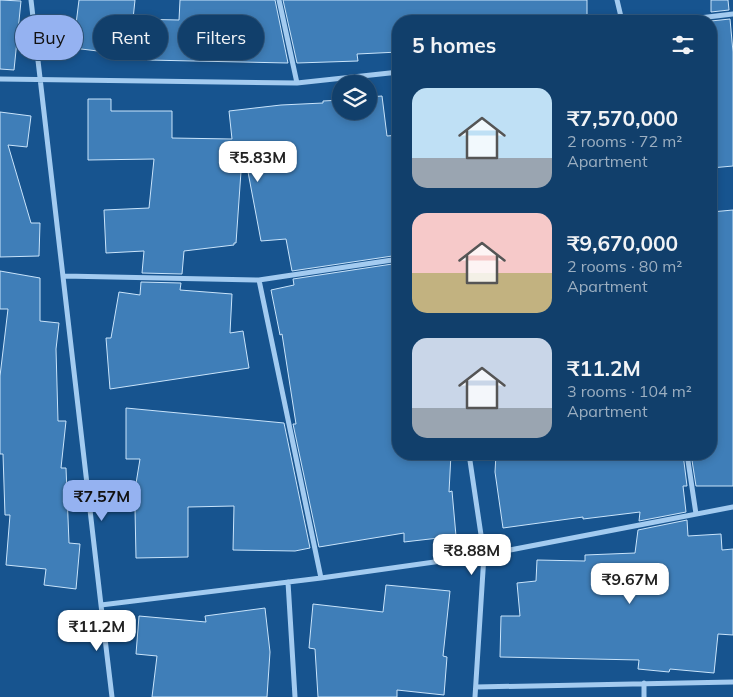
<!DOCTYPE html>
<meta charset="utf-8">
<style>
body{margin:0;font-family:Mulish,sans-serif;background:#1a4671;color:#f1f3f6;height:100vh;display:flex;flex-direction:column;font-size:19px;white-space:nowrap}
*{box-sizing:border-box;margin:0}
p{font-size:16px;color:#9cafc1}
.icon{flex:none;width:28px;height:28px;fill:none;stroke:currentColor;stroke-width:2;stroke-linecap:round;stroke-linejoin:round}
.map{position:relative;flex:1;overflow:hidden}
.drawer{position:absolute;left:392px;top:15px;width:325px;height:445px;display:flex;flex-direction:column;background:#113f6b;border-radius:20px;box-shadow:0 2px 8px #0003,0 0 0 1px #30587e}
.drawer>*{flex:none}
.hud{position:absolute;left:15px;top:15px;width:302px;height:45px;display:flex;gap:10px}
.fabs{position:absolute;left:332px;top:75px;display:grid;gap:10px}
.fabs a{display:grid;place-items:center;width:45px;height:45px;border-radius:50%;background:#113f6b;box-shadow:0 2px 8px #0003,0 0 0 1px #30587e;font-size:25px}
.price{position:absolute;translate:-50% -42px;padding:0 11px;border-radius:10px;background:#fff;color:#222;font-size:16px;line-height:32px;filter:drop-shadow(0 1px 2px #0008)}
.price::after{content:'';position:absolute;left:50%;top:30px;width:15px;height:11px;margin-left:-8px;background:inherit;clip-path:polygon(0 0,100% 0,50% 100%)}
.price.active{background:#95b2f1;color:#111}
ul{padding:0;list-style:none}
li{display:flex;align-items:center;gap:15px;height:125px;padding:0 20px}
li span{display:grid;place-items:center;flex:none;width:140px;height:100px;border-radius:15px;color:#555}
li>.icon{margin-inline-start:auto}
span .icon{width:60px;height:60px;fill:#fffc;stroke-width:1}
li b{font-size:21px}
h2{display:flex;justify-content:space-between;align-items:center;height:60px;padding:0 20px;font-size:21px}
.tag{padding:0 18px;border-radius:22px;background:#113f6b;box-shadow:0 2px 8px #0003,0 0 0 1px #30587e;font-size:18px;line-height:45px}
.tag.active{background:#95b2f1;color:#111}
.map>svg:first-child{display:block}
.building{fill:#3f7eb8;stroke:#c9e4fb}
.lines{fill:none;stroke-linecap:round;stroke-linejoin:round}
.street{stroke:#a3cbf0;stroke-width:5}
</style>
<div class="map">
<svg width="733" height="697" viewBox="0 0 733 697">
<rect width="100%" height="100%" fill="#17548f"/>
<path class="building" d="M0 0 21 1 14 70 0 69Z
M79 0H135L133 19 179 20 180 0H275L288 63 147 60V57L73 48Z
M283 0H587V21H399V52L357 54 358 61 297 63Z
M711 0H728L729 10 711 12Z
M730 19 733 52V166L711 168V21Z
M382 96 387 136 399 135V168L395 169 399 200V255L292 271 286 239 261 241 245 156 242 157 236 243H234V245L184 251 182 274 142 273 144 251 106 253 104 210 149 208 154 159 88 160V99H111V111H172V138L232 139 229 111 281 105 323 103V101L341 100V111H369V97Z
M0 112 31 116 27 147 8 145 31 223H40L39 256 0 257Z
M733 210V486H696L691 454H711V212Z
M399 263V454H451L449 492 452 491 456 536 404 542V533L319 547 293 424H296L282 334 280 335 271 290 294 285 293 279Z
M0 271 40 278V321L59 323 56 349 58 421H66L61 468H66L69 543 80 544 76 589 44 585 46 569 6 565 10 515H5L3 454H0V376L8 309H0Z
M141 282 181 283 180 290 232 294 230 333 243 331 249 368 110 389 106 338H111L119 292 140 295Z
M126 408 284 423 310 548 295 551 233 550 234 506 188 507V557L136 558 135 509 132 508 140 459H126Z
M496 454H683L687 486H683L686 512 639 521 640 512 583 519V517L503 528 495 472Z
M687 520 688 536 721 534 722 550 733 549V635L718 634 714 673 670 669 669 672 638 669 639 660 500 657 501 616H520L517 583 536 581 537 560 585 561V555L635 553 638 530Z
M386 585 450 591 443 656 447 657 444 695 397 690V697H318L315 649 309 648 313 604 383 612Z
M265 608 270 652 267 697H152L157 656 136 654 139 616 206 622 205 616Z"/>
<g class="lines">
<path class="street" d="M31 0 101 605 321 578 484 555 733 507
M279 0 297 83
M617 0 622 21
M674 21 733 14
M0 79 297 83 399 72
M64 276 259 280 321 578
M259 280 399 259
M469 454 484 555 475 697
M687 454 696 514
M288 582 295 697
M101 605 112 697
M476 687 733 682
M644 697V683"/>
</g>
</svg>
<div class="fabs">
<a><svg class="icon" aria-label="layers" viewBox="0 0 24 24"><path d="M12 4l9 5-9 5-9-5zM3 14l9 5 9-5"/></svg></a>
</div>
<b class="price" style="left:258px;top:183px">₹5.83M</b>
<b class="price active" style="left:102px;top:522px">₹7.57M</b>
<b class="price" style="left:472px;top:576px">₹8.88M</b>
<b class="price" style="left:630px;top:605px">₹9.67M</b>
<b class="price" style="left:97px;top:652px">₹11.2M</b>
<div class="hud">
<a class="tag active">Buy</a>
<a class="tag">Rent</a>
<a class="tag">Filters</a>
</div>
<section class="drawer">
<h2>5 homes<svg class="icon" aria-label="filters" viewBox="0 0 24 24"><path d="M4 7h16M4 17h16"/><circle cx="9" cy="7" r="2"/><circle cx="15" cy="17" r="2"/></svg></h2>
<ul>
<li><span style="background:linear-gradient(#bfe0f5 70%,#9aa5b1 0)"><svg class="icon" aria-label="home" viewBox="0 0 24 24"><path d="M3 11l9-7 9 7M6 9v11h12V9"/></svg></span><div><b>₹7,570,000</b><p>2 rooms · 72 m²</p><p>Apartment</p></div></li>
<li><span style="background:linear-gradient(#f6c9c9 60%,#c2b280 0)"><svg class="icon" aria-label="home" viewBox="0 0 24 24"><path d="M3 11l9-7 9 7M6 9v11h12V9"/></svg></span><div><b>₹9,670,000</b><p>2 rooms · 80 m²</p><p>Apartment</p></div></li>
<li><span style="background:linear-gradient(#c9d6e8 70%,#9aa5b1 0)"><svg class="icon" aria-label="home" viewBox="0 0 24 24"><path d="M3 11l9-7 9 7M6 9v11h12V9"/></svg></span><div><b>₹11.2M</b><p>3 rooms · 104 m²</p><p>Apartment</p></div></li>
</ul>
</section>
</div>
